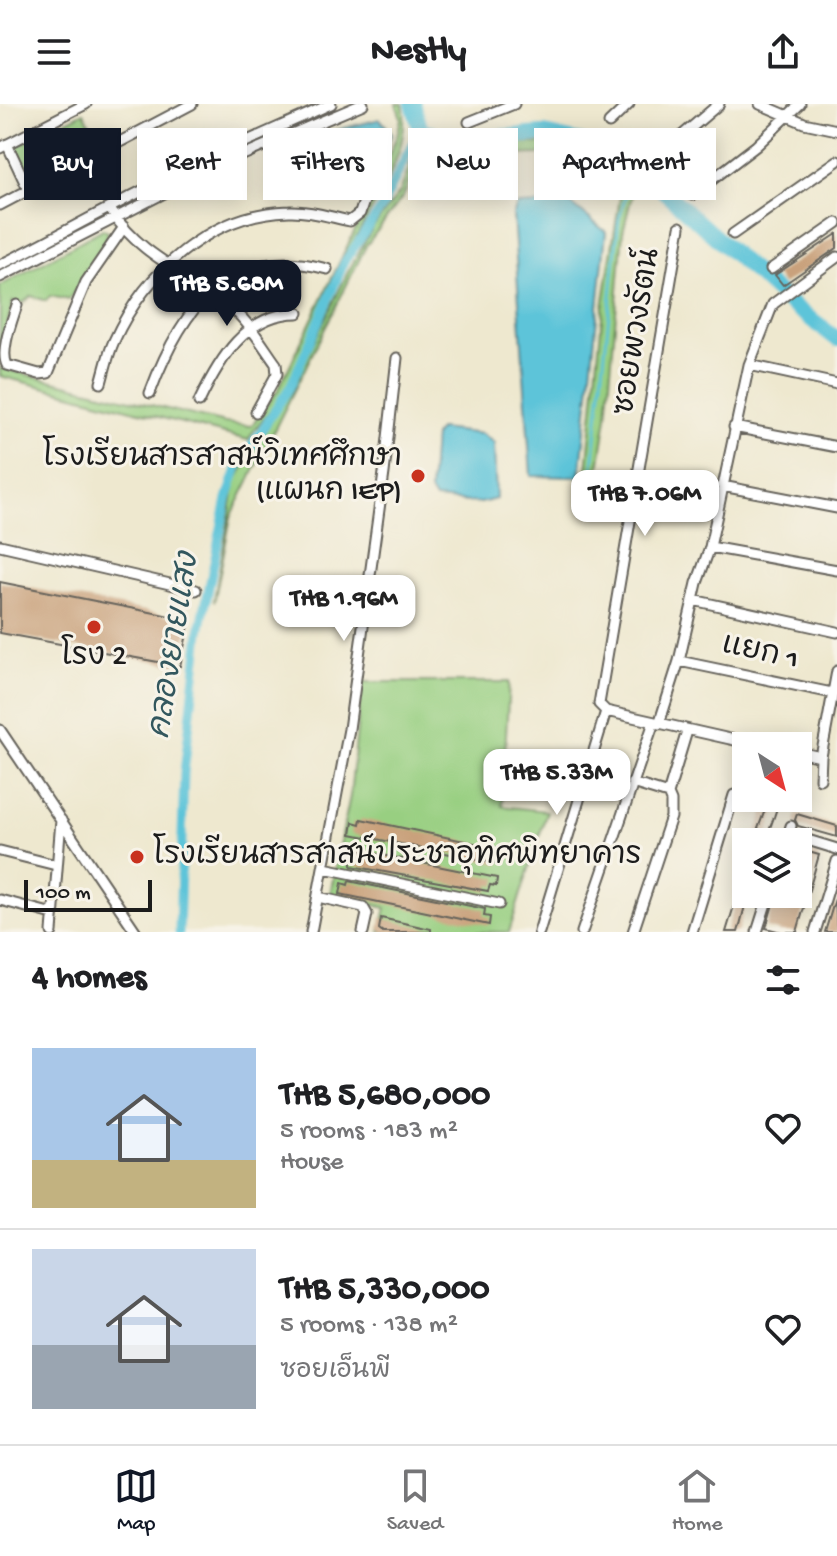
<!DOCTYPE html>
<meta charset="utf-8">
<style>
body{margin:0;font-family:"Gochi Hand","Playpen Sans Thai",sans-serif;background:#f2f2f2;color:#202124;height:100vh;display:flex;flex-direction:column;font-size:30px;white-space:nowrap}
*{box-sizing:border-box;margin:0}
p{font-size:26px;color:#757577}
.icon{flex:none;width:44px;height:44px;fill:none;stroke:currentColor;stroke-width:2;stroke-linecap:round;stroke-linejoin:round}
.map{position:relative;height:828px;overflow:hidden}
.drawer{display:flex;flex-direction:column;background:#fff;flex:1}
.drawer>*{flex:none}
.top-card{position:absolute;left:24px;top:24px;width:790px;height:72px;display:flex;gap:16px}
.needle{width:52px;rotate:144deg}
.fabs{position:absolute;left:732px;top:628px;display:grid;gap:16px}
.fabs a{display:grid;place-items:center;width:80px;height:80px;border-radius:0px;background:#fff;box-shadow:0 4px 20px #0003;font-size:40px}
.scale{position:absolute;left:24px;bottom:20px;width:128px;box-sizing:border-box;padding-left:8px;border:4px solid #1c1c1c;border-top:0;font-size:22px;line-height:28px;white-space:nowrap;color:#1c1c1c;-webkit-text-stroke:6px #f7f3e8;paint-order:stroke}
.price{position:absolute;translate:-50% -68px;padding:0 18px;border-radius:16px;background:#fff;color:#222;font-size:26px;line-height:52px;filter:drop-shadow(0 2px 4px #0008)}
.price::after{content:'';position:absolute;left:50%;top:48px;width:24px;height:18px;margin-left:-12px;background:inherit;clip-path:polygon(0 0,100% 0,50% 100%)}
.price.on{background:#111827;color:#fff}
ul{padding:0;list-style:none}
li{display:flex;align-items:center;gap:24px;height:200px;padding:0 32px}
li+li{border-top:2px solid #e0e0e0}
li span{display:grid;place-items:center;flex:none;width:224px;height:160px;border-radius:0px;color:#555}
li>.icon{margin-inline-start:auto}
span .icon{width:96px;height:96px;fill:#fffc;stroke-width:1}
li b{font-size:34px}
h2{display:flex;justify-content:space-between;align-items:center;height:96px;padding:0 32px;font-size:34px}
.tag{padding:0 28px;border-radius:0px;background:#fff;box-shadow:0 4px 20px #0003;font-size:28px;line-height:72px}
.tag.on{background:#111827;color:#fff}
header{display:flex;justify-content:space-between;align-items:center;height:104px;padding:0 32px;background:#fff;font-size:36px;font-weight:700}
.tab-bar{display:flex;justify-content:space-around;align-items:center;height:112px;border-top:2px solid #e0e0e0;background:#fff;font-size:22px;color:#757577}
.tab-bar a{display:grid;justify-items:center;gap:4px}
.tab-bar .on{color:#111827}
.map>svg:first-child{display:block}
.green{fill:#98cf81;stroke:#5a764e;stroke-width:2}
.water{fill:#5dc4d9;stroke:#3c707a;stroke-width:2}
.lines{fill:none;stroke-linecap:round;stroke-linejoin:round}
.stream{stroke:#5dc4d9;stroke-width:3}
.canal{stroke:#5dc4d9;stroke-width:9}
.river{stroke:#5dc4d9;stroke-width:16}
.building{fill:#c9a17c}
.minor-casing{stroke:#66635b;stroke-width:13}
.minor{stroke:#fff;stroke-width:9}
.poi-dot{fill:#c8321e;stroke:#f7f3e8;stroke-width:3}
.labels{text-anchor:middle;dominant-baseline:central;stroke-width:6;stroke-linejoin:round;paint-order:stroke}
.street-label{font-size:30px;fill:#1c1c1c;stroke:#f7f3e8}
.poi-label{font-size:30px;fill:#1c1c1c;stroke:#f7f3e8;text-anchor:end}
.water-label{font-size:32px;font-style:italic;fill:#33575e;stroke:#f7f3e8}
</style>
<header><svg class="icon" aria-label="menu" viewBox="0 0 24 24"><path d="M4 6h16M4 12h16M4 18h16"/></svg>Nestly<svg class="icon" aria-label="share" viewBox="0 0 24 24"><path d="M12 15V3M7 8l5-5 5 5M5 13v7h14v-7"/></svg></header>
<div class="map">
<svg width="837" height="828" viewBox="0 0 837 828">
<rect width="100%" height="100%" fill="#f7f3e8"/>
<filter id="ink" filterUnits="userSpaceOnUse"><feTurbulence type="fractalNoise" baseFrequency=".0125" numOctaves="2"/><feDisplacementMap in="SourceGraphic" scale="16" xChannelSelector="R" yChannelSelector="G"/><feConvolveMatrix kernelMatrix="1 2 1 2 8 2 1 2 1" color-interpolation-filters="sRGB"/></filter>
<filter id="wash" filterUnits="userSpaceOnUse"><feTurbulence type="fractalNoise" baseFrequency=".006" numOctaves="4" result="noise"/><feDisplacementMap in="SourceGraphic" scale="32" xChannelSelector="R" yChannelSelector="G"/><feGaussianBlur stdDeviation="1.8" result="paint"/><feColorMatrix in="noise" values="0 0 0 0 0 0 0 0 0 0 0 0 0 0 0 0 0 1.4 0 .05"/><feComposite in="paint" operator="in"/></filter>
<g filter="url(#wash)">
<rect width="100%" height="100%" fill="#eee8cf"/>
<path class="green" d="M396 0H403C413 51 367 108 346 153 326 197 309 245 285 287 275 305 257 318 248 336L0 272V264L225 319 251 322 278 286 357 122 397 32 401 14Z
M84 8 101 43 30 78 13 44Z
M518 38 558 41 605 53 634 83 623 128 607 313 595 389 585 387 603 203 620 93 615 79 587 59 537 50 441 54 417 58 404 91 366 142 231 413 214 498 235 378 294 279 347 170 373 123 400 88 414 51 426 45 476 46Z
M103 125 108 128 106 135 69 196 50 192 46 197 31 192 23 199 13 197 0 248V182Z
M362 578H509L502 702 547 707 509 828H380L386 804 330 790 350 692Z"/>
<path class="water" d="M380 15 392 29 381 54 371 59 308 44 293 37Z
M564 94 606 128 580 373 531 372 513 111 517 101 535 100Z
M440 325 482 330 494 339 496 395 481 399 435 395 430 387 434 332Z"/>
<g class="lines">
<path class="stream" d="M591 381 619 115 633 65"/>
<path class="canal" d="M179 828 184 669 200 527 227 395 238 362 290 283 345 157 382 103 408 48 421 27"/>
<path class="river" d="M413 0 421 27 444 33 468 35 544 30 597 42 657 81 787 197 837 235"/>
</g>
<g id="blocks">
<path class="building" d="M837 130V144L783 181 775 171Z
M0 478 190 516 180 562 0 529Z
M768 698 778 701 774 713 765 738H753Z
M797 710 837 722V733L798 722 795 716Z
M361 715 497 744 496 751 502 752 500 760 351 730 353 718 360 720Z
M348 744 497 774 496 782 490 781 488 787 352 762V757L346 756Z
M798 745 819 751 797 828H781L766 824 776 790H798Z
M745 766 748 790 740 821 738 828H726Z
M349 777 485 805 484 812 490 813 489 821 340 790 342 779 348 781Z
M835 795 837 828H825Z
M381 814 431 825V828H383L379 825Z"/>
</g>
</g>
<g filter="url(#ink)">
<use href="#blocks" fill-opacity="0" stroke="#66635b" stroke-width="2"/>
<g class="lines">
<g class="minor-casing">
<path id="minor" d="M760 0 804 19 837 26
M469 18 514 0
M609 19 629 0
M7 40 28 85
M0 44 86 0
M650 59 719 0
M692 91 756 42 800 0
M0 101 192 0
M112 108C141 154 196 172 234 206 251 221 263 242 276 260L277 270 256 308
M680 123 599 600 606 607 761 642
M733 130 837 57
M0 161C37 143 72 123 109 104 181 65 257 33 331 0
M771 165 837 119
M0 173 219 61 363 0
M17 201C12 217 0 247 7 261L39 270 48 269 86 178 124 123
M749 261 837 280
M101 279C105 265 108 250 114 237 145 168 211 109 289 107 309 106 330 113 350 117L360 109 371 76C360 55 320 57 299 51 289 49 279 43 269 39
M150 289C181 205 228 138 327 165
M199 298C219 256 246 209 298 209
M734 323 837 343
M722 382 837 404
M0 441 196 486
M710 443 837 466
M693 496 837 528
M679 557 832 589
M659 620 679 557 697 479 710 443 749 261 773 200 837 153
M0 626 136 828
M798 648 821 653
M820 675 821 653 837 567
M632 679 668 690 687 627
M788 730 837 745
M786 738 791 722
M0 747 56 761
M324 764 499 800
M318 793 363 803 367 810 363 828
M0 796 53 810
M52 828 61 716
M311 828 349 625 384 369 397 254
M539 828 606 607
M582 828 654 618
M633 828 671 713V697L668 690
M692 828 734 691
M757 828 769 790
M815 828 837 757"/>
</g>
<use href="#minor" class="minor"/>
</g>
</g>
<g class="poi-dot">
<circle cx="418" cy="372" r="8"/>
<circle cx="94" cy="523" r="8"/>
<circle cx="137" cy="753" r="8"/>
</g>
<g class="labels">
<g class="street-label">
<text transform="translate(639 228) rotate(-81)">ซอยพวงรัตน์</text>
<text transform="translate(760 550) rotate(12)">แยก 1</text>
</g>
<g class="poi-label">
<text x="402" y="355">โรงเรียนสารสาสน์วิเทศศึกษา<tspan x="402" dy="34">(แผนก IEP)</tspan></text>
<text x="94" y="554" text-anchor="middle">โรง 2</text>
<text x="153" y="753" text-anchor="start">โรงเรียนสารสาสน์ประชาอุทิศพิทยาคาร</text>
</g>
<g class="water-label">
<text transform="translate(176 542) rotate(-81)">คลองยายแสง</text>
</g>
</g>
</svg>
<div class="fabs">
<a><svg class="needle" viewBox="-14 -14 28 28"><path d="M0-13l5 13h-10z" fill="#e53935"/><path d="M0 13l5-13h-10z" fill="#757577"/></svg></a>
<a><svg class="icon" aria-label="layers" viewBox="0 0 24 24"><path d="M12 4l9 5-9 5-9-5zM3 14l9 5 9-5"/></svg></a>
</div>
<div class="scale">100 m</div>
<b class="price on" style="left:227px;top:224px">THB 5.68M</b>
<b class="price" style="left:645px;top:434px">THB 7.06M</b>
<b class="price" style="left:344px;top:539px">THB 1.96M</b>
<b class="price" style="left:557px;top:713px">THB 5.33M</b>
<div class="top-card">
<a class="tag on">Buy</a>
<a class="tag">Rent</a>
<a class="tag">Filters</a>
<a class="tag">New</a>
<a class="tag">Apartment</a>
</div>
</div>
<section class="drawer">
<h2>4 homes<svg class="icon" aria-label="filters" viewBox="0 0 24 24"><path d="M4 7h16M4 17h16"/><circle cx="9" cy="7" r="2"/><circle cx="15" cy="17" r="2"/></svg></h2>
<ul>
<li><span style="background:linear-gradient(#a9c7e8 70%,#c2b280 0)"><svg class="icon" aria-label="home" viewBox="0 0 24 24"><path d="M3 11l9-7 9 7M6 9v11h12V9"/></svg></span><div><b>THB 5,680,000</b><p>5 rooms · 183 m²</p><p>House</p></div><svg class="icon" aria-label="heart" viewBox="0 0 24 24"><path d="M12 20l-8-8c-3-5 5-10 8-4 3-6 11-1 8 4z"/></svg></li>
<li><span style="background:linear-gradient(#c9d6e8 60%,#9aa5b1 0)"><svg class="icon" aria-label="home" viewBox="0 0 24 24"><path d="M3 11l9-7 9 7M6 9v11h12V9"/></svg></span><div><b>THB 5,330,000</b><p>5 rooms · 138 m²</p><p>ซอยเอ็นพี</p></div><svg class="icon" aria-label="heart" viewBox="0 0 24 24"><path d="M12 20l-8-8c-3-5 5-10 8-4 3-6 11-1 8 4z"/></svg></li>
</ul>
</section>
<nav class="tab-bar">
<a class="on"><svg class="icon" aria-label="map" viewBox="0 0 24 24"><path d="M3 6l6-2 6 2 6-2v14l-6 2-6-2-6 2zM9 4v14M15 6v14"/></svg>Map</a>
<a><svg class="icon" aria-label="saved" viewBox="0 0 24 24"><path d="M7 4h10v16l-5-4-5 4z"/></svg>Saved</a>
<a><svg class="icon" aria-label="home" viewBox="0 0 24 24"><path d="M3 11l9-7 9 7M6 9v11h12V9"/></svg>Home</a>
</nav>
